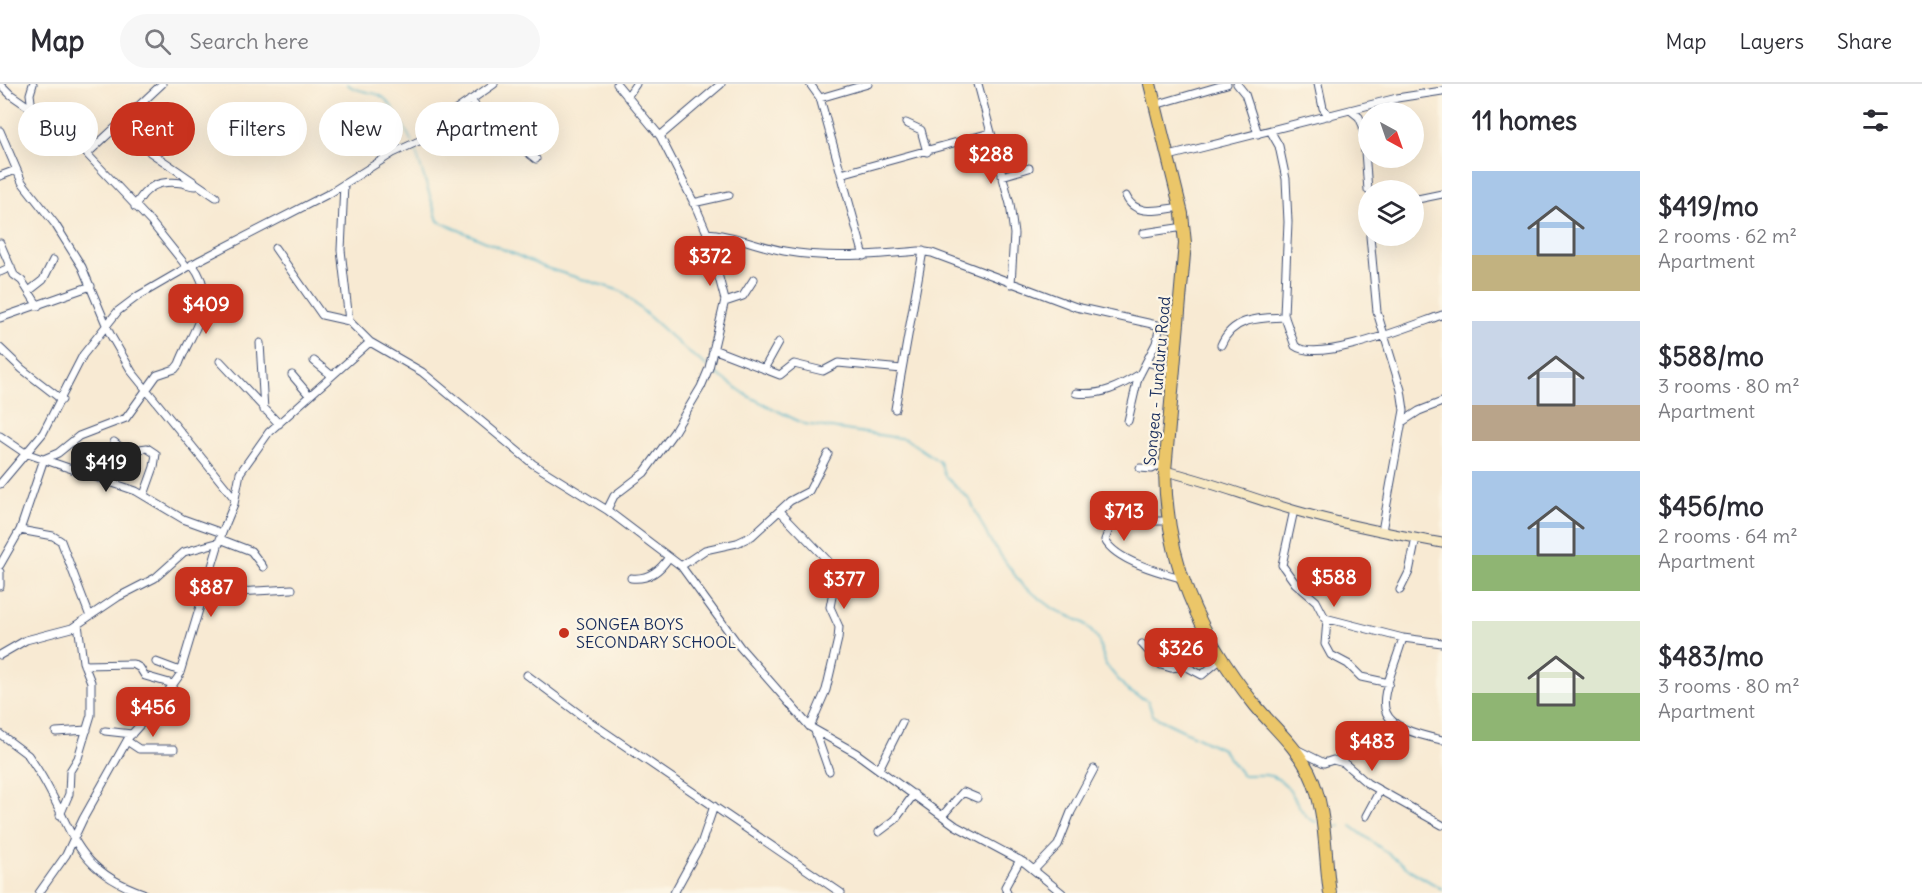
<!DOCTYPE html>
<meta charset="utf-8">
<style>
body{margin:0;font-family:Delius,sans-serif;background:#f7f7f7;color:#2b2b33;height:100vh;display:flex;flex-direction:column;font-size:22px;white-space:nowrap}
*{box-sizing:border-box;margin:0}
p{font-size:20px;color:#7c7c81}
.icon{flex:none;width:33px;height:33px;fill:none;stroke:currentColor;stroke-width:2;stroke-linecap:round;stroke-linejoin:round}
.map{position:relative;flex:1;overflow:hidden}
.drawer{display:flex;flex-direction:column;background:#fff;width:480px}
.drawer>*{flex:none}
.hud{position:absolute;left:18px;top:18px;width:570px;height:54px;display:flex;gap:12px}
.needle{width:39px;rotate:140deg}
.fabs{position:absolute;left:1358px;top:18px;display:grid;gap:12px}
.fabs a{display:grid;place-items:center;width:66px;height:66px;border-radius:50%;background:#fff;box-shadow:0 6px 24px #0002;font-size:30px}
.price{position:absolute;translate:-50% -51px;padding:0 14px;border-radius:12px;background:#c8321e;color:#fff;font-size:20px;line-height:39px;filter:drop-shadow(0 2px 3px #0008)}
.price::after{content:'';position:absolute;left:50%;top:36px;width:18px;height:14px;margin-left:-9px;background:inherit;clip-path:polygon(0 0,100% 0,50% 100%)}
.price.current{background:#222;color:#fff}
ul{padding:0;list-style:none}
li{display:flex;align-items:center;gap:18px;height:150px;padding:0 30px}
li span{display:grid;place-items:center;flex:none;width:168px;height:120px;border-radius:0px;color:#555}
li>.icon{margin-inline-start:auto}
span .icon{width:72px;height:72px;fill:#fffc;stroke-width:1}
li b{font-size:26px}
h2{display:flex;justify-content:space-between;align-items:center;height:72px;padding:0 30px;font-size:26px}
.pill{padding:0 21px;border-radius:27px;background:#fff;box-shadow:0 6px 24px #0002;font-size:21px;line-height:54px}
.pill.current{background:#c8321e;color:#fff}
header{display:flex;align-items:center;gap:36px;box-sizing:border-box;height:84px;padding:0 30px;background:#fff;border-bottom:2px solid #e1e1e2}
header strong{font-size:28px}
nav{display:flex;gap:33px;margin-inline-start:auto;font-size:21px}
.search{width:420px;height:54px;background:#f7f7f7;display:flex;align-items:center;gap:15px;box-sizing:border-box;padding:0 21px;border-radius:33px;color:#7c7c81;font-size:22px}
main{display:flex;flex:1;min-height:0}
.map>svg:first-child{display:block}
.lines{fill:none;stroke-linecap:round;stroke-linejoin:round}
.stream{stroke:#49b1c8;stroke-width:1.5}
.street-casing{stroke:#3c4b70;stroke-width:9}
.secondary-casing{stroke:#3c4b70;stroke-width:11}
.highway-casing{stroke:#3c4b70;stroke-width:14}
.street{stroke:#fff;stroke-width:7}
.secondary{stroke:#f7e8c3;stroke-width:9}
.highway{stroke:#ebc669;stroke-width:12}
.poi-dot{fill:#c8321e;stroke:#fcf5e5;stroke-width:2}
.labels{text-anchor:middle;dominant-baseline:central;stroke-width:4.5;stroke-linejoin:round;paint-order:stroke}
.street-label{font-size:16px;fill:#1b2f5e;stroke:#fcf5e5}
.poi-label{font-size:16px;fill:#1b2f5e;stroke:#fcf5e5;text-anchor:start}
</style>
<header>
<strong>Map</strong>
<div class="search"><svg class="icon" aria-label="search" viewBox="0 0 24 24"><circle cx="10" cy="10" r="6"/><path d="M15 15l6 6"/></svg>Search here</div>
<nav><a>Map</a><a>Layers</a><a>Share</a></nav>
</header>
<main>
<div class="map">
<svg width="1442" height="809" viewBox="0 0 1442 809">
<rect width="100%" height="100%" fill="#fcf5e5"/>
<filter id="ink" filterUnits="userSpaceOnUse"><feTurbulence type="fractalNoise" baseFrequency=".0167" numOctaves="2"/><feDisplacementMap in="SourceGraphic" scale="12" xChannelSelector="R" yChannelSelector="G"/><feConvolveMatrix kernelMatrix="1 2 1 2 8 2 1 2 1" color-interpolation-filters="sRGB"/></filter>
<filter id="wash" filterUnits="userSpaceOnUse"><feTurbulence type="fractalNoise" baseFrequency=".008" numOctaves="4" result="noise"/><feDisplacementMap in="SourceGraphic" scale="24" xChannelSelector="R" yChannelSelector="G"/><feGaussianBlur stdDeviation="1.35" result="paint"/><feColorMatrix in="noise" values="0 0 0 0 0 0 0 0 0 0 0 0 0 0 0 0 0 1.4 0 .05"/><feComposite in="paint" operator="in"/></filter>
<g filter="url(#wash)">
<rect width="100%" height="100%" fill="#f8ead3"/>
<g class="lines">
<path class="stream" d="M347 0C356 8 369 7 379 11 394 18 404 44 412 58
M414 62 438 137 546 184 621 207 688 268 707 282
M710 285 748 312 804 340 906 355 940 378 945 392 970 416 989 455 1022 501 1054 525 1084 539 1098 555 1106 581 1128 607 1148 617 1153 632 1222 665 1242 691C1251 691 1262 690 1271 692 1297 700 1294 730 1316 738
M1329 741 1340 742
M1351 742 1410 786 1442 805"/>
</g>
</g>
<g filter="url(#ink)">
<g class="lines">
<g class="street-casing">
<path id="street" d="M0 0 10 10 59 44 87 70 151 138 187 183
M810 0 820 14 864 172
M978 0 1010 120 1014 150 1011 200
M1237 0 1245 10 1258 50
M1318 0 1323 24 1329 32
M627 13 636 0
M820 14 868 0
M470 16 497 44 536 75
M1155 21 1227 0
M32 25 30 10 33 0
M1350 26 1359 33 1363 42 1368 106
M123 35 150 68 216 113
M906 39 921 46 927 68
M0 47 22 98 55 140 82 183 110 250 132 288 235 415
M1271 48 1279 62 1286 95 1288 138 1284 231 1295 262C1319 280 1413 241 1442 231
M660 52 721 0
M87 70 162 0
M1169 72 1397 14 1442 7
M841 90 990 49
M0 92 16 86
M1002 92 1029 84
M344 100 341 166 349 237
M1126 112C1135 134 1162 125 1181 123
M1413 116 1442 110
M693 119 729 111
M135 123C145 102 159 96 182 99 187 100 190 102 196 102
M707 149C734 151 758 162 784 167 829 175 874 171 919 167L932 169 1076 223 1179 246
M1144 149 1184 143
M1370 152 1377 228 1401 306 1404 326 1382 447
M0 159 14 191 22 197 38 222
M275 164 322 231 349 237 370 258 422 288 533 380 607 426 681 482 740 563 810 643 856 669 956 742 1025 779 1062 809
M0 188 11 183
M29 207 43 196 53 176
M725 218 743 212 754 195
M0 234 91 202
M260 259 264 326
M1221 261C1233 233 1259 234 1285 233
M0 264 22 285 62 316
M713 265 780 291 794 280 823 287 838 279 902 285
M220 277 279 340
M314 277 331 291
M1147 278 1175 287
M764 285 779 258
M292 291 309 311
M1076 309C1101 312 1119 303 1140 290
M895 325 923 167
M1128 337 1138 294 1156 259 1160 242
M1402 338 1419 327 1442 318
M0 352 25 369 136 407 183 435 222 449
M114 358 125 367 147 364 156 370 154 383 144 411
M1140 384 1152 385 1166 377
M0 400 43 349 83 271 118 227 138 212 200 176 330 109 393 69 419 57 446 33 494 0
M607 426 614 412 644 389 674 348 701 303 709 284 725 216 707 149 695 121 660 52 617 0
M1294 426 1282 481 1295 499 1316 517 1325 534 1403 554 1442 559
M780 427 830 479 836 492 830 523 839 543 838 555 826 606 810 643
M1169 437H1150L1108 426 1103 431 1109 445 1105 456C1116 477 1162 489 1184 495
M20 446 53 452 61 457 89 530
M220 455 251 467 263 483
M0 481 20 446 44 375 58 369 79 352 126 334 157 291 175 285 179 280C192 245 221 217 192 180
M681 482 705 466 737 459 752 452 790 417 809 407 828 370
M0 488V502
M631 494C648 496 660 487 669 473
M209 497 238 508 292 505
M1400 506 1409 488 1416 454
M1327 536 1325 560 1331 571 1348 580 1361 593 1389 599
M1403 554C1383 618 1361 639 1442 656
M1142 560 1161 581 1171 584 1185 582 1202 591 1221 575
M0 571 26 556 72 544 118 513 155 494 184 468 220 458
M156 578 180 587
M84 581 133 580 140 584 145 592 173 600
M527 591 590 638 841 809
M105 647 132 650
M815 647 829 687
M56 648 87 646
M0 650 28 671 34 680C73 737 68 784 143 809
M127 657 139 665H174
M1296 665 1324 679 1333 676 1344 679 1367 699 1442 741
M879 685 902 639
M60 731 69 710 70 687 78 674 91 631V598L83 578 78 540
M943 731 963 708 977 714
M1366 732 1380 706
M879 748 895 736 914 710
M1034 786 1058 761 1071 728 1094 685
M39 809 66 771 83 735 129 653 159 620 179 592 222 449 234 420 240 389 269 348 370 258
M674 809 701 760 714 722
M1007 809 1005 803 1020 776"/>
</g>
<g class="secondary-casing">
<path id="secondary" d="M1165 387C1209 397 1250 414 1293 426 1342 440 1392 450 1442 459"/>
</g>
<g class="highway-casing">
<path id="highway" d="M1150 0 1182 130 1185 159 1165 387C1166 478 1198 550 1255 621 1273 643 1295 661 1309 688 1327 724 1324 770 1330 809"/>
</g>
<use href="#street" class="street"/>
<use href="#secondary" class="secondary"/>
<use href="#highway" class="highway"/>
</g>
</g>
<circle class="poi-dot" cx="564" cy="549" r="6"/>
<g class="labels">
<g class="street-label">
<text transform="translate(1157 297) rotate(-85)">Songea - Tunduru Road</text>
</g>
<g class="poi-label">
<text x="576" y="540">SONGEA BOYS<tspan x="576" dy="18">SECONDARY SCHOOL</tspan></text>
</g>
</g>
</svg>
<div class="fabs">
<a><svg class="needle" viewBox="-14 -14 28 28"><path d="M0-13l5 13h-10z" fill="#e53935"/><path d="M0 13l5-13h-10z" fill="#7c7c81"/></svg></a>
<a><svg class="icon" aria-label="layers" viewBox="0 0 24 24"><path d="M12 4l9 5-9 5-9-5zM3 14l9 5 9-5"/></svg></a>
</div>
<b class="price" style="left:991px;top:101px">$288</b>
<b class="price" style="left:710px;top:203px">$372</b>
<b class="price" style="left:206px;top:251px">$409</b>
<b class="price current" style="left:106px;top:409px">$419</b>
<b class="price" style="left:1124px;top:458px">$713</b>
<b class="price" style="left:1334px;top:524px">$588</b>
<b class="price" style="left:844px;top:526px">$377</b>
<b class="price" style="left:211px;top:534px">$887</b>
<b class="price" style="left:1181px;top:595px">$326</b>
<b class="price" style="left:153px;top:654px">$456</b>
<b class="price" style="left:1372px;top:688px">$483</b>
<div class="hud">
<a class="pill">Buy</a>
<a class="pill current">Rent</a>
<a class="pill">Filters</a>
<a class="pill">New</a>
<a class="pill">Apartment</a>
</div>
</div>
<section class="drawer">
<h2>11 homes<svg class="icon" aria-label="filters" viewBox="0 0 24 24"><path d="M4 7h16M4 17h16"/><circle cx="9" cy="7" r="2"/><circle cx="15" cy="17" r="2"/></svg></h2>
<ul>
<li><span style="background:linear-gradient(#a9c7e8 70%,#c2b280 0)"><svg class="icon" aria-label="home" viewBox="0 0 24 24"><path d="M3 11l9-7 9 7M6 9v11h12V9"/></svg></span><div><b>$419/mo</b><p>2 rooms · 62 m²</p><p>Apartment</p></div></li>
<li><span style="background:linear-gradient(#c9d6e8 70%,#b9a48a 0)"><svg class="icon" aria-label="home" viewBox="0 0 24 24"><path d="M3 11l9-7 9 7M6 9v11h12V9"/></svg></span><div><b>$588/mo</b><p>3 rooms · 80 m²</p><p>Apartment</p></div></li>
<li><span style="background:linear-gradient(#a9c7e8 70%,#8fb573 0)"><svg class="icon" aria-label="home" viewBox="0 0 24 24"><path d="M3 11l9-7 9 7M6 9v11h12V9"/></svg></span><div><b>$456/mo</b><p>2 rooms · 64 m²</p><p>Apartment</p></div></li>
<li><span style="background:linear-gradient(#dfe7d0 60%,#8fb573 0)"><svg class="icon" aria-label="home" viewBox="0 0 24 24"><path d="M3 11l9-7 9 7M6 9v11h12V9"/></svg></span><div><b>$483/mo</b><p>3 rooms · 80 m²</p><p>Apartment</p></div></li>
</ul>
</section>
</main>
